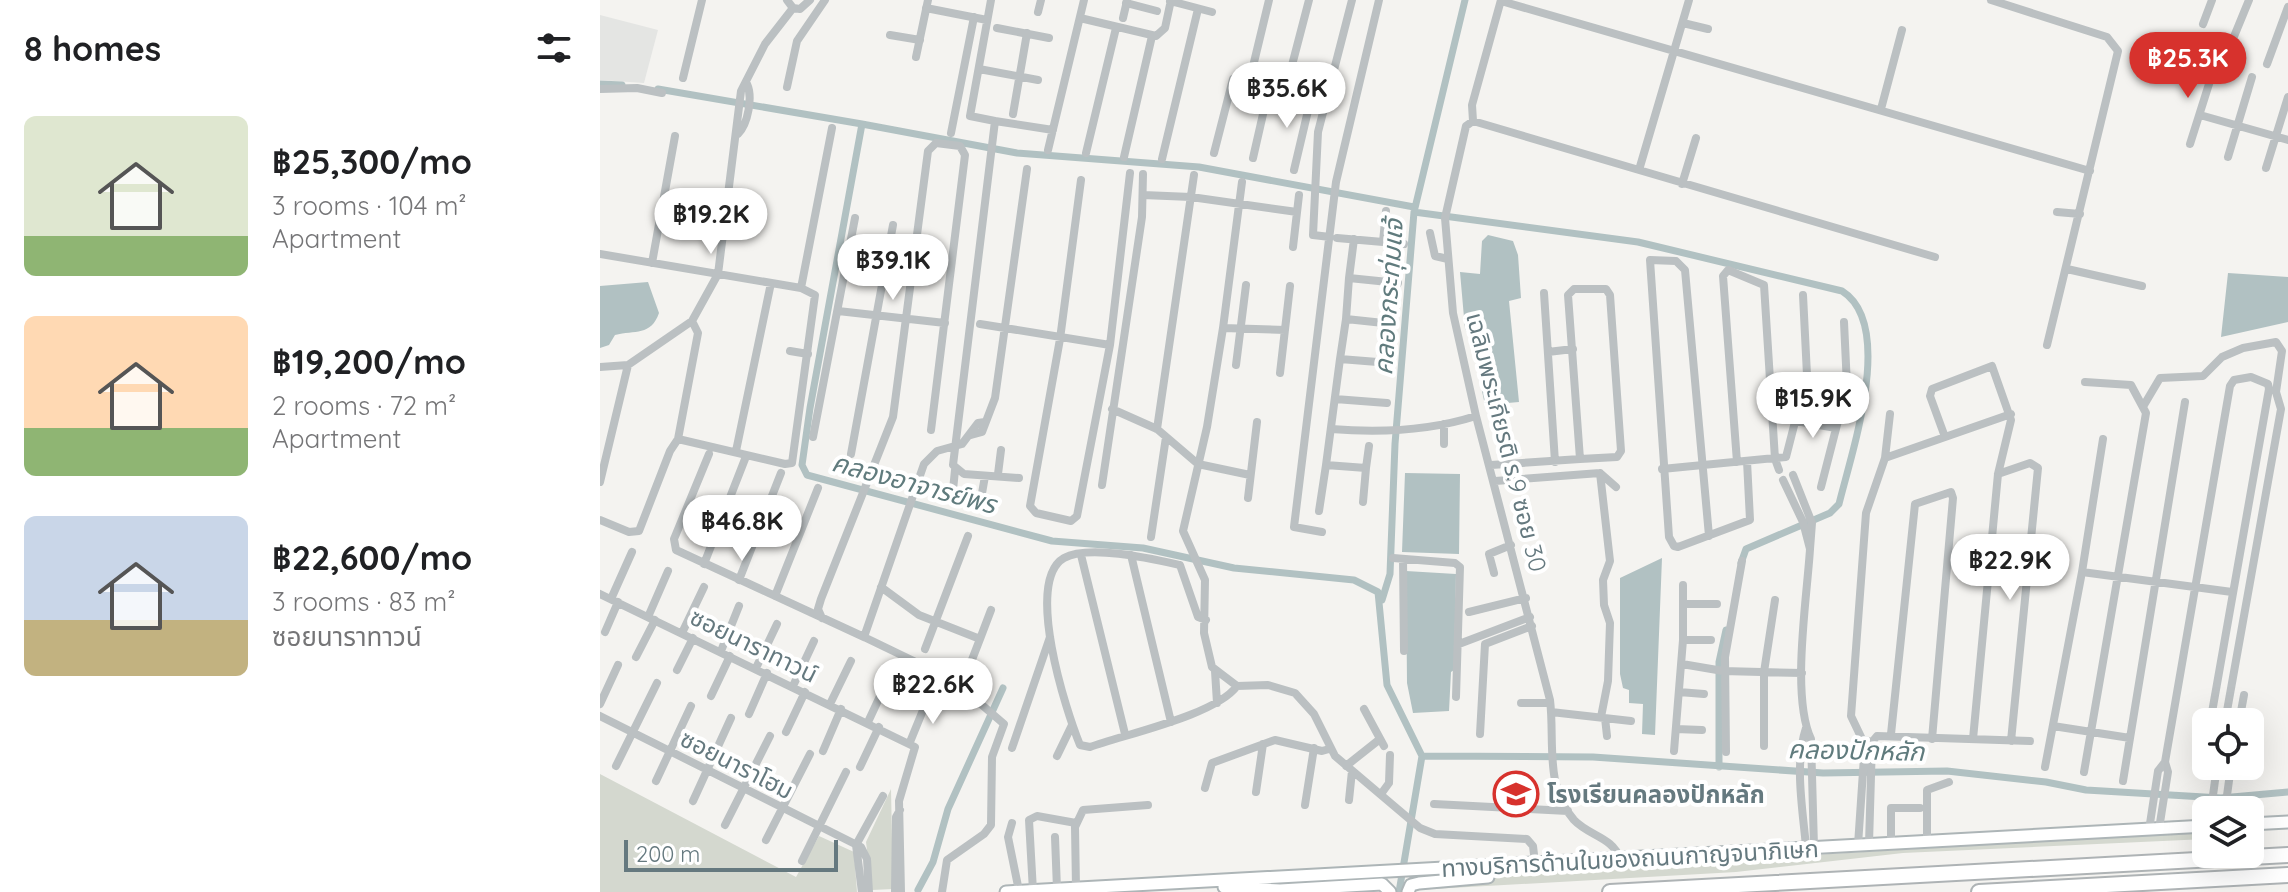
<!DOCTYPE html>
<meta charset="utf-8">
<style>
body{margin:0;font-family:Quicksand,"Noto Sans Thai",sans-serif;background:#f2f2f2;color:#202124;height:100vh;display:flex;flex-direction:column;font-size:30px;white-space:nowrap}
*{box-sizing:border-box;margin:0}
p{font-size:26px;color:#757577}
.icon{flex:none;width:44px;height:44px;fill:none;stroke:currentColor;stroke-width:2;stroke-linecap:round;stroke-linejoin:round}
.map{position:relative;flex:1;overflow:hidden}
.drawer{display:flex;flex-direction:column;background:#fff;width:600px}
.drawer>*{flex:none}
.fabs{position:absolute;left:1592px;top:708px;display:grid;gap:16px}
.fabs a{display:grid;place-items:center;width:72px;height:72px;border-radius:12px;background:#fff;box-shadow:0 8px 32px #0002;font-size:40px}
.scale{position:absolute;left:24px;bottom:20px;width:214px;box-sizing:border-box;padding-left:8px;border:4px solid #65797f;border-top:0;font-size:22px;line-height:28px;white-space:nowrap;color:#65797f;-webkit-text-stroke:6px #fff;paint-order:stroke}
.price{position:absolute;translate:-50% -68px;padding:0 18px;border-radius:28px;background:#fff;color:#222;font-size:26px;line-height:52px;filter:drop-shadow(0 2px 4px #0008)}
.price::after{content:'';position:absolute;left:50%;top:48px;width:24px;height:18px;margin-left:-12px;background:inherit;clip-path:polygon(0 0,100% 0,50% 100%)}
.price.selected{background:#d7322d;color:#fff}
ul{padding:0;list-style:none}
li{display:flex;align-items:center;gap:24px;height:200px;padding:0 24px}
li span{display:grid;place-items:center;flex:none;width:224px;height:160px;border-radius:12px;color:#555}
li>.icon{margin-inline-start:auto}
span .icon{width:96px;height:96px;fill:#fffc;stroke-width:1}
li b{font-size:34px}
h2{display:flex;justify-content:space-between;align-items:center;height:96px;padding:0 24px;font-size:34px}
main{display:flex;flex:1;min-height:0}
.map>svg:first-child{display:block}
.built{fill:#e4e5e3}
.green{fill:#d4d8cf}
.water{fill:#b1c1c2}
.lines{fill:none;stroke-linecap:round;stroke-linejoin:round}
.canal{stroke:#b1c1c2;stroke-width:7}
.secondary-casing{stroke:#adb5b7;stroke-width:15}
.motorway-casing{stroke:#aeb3b5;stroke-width:18}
.minor{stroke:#bbc0c2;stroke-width:8}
.secondary{stroke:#fff;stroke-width:11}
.motorway{stroke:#fff;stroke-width:14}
.labels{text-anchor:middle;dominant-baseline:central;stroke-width:8;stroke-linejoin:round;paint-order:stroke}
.street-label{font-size:24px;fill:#65797f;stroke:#fff}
.poi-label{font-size:24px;font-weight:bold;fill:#65797f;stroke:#fff;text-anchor:start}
.water-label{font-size:26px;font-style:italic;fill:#607b7d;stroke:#fff}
</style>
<main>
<section class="drawer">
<h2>8 homes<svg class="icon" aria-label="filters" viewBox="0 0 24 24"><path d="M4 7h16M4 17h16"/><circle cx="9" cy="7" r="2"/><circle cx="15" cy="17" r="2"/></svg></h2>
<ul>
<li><span style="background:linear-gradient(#dfe7d0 75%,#8fb573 0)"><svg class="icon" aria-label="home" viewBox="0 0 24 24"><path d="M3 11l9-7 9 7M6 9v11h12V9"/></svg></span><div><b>฿25,300/mo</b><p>3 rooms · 104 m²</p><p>Apartment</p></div></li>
<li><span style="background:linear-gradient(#ffd9b3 70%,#8fb573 0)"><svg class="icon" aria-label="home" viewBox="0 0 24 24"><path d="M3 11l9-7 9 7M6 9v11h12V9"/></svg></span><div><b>฿19,200/mo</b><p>2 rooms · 72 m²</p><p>Apartment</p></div></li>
<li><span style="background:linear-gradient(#c9d6e8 65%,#c2b280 0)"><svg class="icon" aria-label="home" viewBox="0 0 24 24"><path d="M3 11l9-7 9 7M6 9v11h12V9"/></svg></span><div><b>฿22,600/mo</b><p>3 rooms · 83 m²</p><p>ซอยนาราทาวน์</p></div></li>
</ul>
</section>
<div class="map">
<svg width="1688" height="892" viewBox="0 0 1688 892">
<rect width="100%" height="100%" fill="#f4f3f0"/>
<path class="built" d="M0 15 58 30 44 83 0 80Z"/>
<path class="green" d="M0 774 196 877 219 836 254 852 257 892H0Z
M291 789 293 889 272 890 266 842Z
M1606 832V839L1303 853 1136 872 815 890 816 887 881 881 905 873Z"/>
<path class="water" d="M888 235 913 241 918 255 921 298 909 301 919 402 885 405 870 336 865 329 860 272 880 274 882 241Z
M1628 273 1688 277V322L1621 337Z
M48 282 59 313C51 336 35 330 15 335L9 345 0 348V286Z
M805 473 860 474 859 554 802 552Z
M1062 558 1055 735 1042 734 1043 704 1029 703V690L1023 688 1020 674V578Z
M806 571 856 574 854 670 851 672 849 711 813 713 807 683Z"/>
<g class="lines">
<path class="canal" d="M0 84 22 85
M58 89 262 124 210 408 202 465 207 475 452 541 543 548 634 568 754 580 778 592 787 685 822 756 799 892
M262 124 417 153 599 167 814 207
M814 212 1038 242 1242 291C1296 325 1251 454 1239 504L1230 513 1146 549 1141 563
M782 600 790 574 795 444 814 212 865 0
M822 756 993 757 1223 773 1347 771 1446 782 1486 790 1621 798 1688 792
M1119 767V662L1126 630
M318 890 333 862 348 809 403 688"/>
<g class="secondary-casing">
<path id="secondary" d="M1650 824 1688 822
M624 887 680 890 782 884 790 892
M406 892 1606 826
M808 892 811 885 819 883 888 877 890 866"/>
</g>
<g class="motorway-casing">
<path id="motorway" d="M1601 843 1606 844
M1010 892 1688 855
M1379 892 1688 875"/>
</g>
<path class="minor" d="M187 0 193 8 200 9 210 0
M391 0 370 116 395 121 353 465 364 474 419 478
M1391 0 1507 37 1518 51 1447 345
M570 1 612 12
M901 1 1490 171
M526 3 557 11
M326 8 387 20
M438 12 441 0
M480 18 556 36 565 28 571 0
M523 18 527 1
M1083 23 1108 29
M1603 24 1612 0
M397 28 449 38
M290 35 320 40
M1626 56 1649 0
M316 57 328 0
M1667 64 1688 7
M379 69 438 80
M83 78 102 0
M649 83 669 0
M187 87 197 41 225 0
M0 89 37 88 62 93
M685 92 709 0
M1281 109 1302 30
M413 114 427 33
M1600 115 1688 140
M395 121 453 130
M873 121 872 105 901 0
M351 133 374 17
M138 134C148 124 153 97 147 84
M1590 144 1615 65
M448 150 484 0
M486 153 516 28
M614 153 633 79 725 101
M524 157 552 36
M1628 157 1652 77
M653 158 669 88
M562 159 598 9
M1666 168 1688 97
M694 170 711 98
M1039 170 1335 257
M481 180 460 339 430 506 436 513 471 521 477 516 510 345 530 173
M642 182 623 328 685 330
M1082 184 1096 138
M543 195 591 197 697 212
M786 211 783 242 804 244
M1457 212 1480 214
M830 233 835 256 848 259
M730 237 713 235 718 132 752 0
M737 238 783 242
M754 239 749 278 798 283
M693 247 699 195
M0 254 201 288 215 295 192 463 185 464 78 439
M52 263 75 136
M1467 269 1542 286
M749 278 746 319 793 324
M201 288 232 128
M974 289H1006L1010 295 1021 451 1017 457 980 459 968 295Z
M944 293 955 462
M238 311 345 323
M746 319 740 359 790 363
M380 324 510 345
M623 328 607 427 583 531 605 580 604 633 612 667 637 686 668 685 695 693 714 714 735 756 820 828 835 834 927 839 933 846 935 863
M190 351 208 354
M948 352 973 349
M740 359 726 465 766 468 769 446
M636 365 646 285
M0 367 28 365 92 321 118 274 141 91 165 44 193 8
M680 373 690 286
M735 399 787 403
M1544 405 1560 378 1603 376 1622 357 1643 348 1676 342 1682 351 1676 392 1681 409 1625 722
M512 409 557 429 598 464 650 475
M1196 421 1236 428
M557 429 594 175
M731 429C779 433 829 431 876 416
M371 435 382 432 395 398 427 169
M213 437 255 218
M1345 437 1330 396 1332 389 1392 366 1411 420 1398 474 1373 739
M844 444V424
M136 451 171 283
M109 454 74 539 76 550 264 637
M251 454 293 225
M1285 458 1290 414
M1137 462 1123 276 1128 270 1164 285 1175 459 1179 470
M891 465 980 459
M1062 469 1186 457 1207 375 1203 295
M1000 473 1010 561 1003 580 1004 605 1010 623 1008 681 1001 717
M398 474 401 450
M1398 474 1430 463 1438 468 1411 741
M1183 480 1203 522 1210 549 1212 523 1193 475
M895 481 1000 473 1016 487
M0 482 28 365
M502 485 542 217 543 174
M1221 487 1247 386 1244 322
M353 490 355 470
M648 498 657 422
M381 499 385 476
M763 502 766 468
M719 511 726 465
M0 520 29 532 39 531 70 451 78 439 98 333 92 321
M722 532 694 527 736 182 779 0
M1109 536 1085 270 1076 261 1050 260 1069 537 1074 546 1078 547 1150 520 1147 461
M551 537 566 437
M1210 549C1207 598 1191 696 1211 739L1214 847
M481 555 525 734
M531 555 571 722
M793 558 855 563 860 567 856 697
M803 559 804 651
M104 564 145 459
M1482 572 1503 439
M894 573 889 554 911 545
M139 580 181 473
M281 587 319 615 380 639 391 610
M0 594 315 747 299 801 301 892
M175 596 218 488
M11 599 32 552
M1083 604H1117
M869 612 926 598
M48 617 68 571
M222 618 218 609 221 599 293 417 328 151 336 143 360 146 365 155 331 430
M606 620 598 617 580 565C553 559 489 544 464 558 424 581 466 711 480 745L490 747C526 734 616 715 637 686
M5 632 18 602
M82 633 104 587
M1083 640H1111
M859 644 930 617
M325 649 368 536
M121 651 139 606
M36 657 55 620
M1082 664 1123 671 1202 673
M156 668 177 624
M77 670 93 638
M368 670 380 639
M615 671 617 703
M193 686 214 641
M1079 692 1104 694
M111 696 130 656
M921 703H950
M0 704 18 665
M230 704 251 661
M764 709 784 746
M951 712 1031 721
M149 714 167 673
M0 716 261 847 267 859 269 892
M1005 718 1007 736
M268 722 289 677
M1639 722 1644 695
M1453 726 1530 738
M1206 728C1194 764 1203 811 1206 847
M1076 729 1102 730
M186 732 205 692
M880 734 885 644 932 626
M1291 734 1315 504 1351 492 1353 498 1332 739
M310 742 328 698
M1272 742 1262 739 1251 716 1266 513 1285 458 1411 414
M1272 742 1277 736 1430 741
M1164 746V672L1175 600
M412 748 450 637
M223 751 241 709
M1074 751 1083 640V585
M1126 752 1125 657 1142 561
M457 756 472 725
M16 766 57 683
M746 766 780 739
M260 767 279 727
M1445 767 1482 572 1632 592
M1484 772 1546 413 1531 385 1485 382
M56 781 91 706
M1523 781 1585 402
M605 788 612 763 675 740 722 751 729 749
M656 792 663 744
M781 794 789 783 790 755
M749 800 752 771
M93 801 131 718
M834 804 968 811
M705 805 714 748
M1611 810 1617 766
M1625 810 1631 766
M412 823 408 837 419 891
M125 825 170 736
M1559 829 1568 772 1565 762 1630 386 1634 380 1651 377 1668 384 1669 389 1611 718
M1549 830 1558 771 1565 762
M455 837 457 889
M166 840 210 754
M1327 841V790L1349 782
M1291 843V808H1320
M1269 844 1272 742
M256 845 283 796
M256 845 262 892
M1258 845 1265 742
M1020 859C1013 837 989 836 974 820 944 786 955 740 950 700L876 416 853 313 845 218 866 126 873 121 1039 170 1089 0
M202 861 246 772
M476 888 475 827 483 810 548 805
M433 891 429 820 437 816 476 823
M295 892 296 817 300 810
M342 892 347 860 384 834 391 825 392 757 404 724 353 680 264 637 324 464 337 451 362 444 378 423 385 422"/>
<use href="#secondary" class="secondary"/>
<use href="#motorway" class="motorway"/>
</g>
<defs>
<g id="school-ring" transform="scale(2.3)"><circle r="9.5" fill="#fff" stroke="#d7322d" stroke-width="1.5"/><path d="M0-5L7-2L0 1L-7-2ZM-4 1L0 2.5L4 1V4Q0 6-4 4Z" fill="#d7322d"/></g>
</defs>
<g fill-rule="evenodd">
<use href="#school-ring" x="916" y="794"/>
</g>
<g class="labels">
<g class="street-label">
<text transform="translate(907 442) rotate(76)">เฉลิมพระเกียรติ ร.9 ซอย 30</text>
<text transform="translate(154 645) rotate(26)">ซอยนาราทาวน์</text>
<text transform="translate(137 764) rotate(27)">ซอยนาราโฮม</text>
<text transform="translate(1030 858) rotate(-3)">ทางบริการด้านในของถนนกาญจนาภิเษก</text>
</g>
<g class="poi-label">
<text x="947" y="794">โรงเรียนคลองปักหลัก</text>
</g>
<g class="water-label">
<text transform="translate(788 297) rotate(-86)">คลองกระทุ่มแจ้</text>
<text transform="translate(314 483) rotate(15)">คลองอาจารย์พร</text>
<text transform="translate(1256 750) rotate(1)">คลองปักหลัก</text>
</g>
</g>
</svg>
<div class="fabs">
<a><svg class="icon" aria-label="locate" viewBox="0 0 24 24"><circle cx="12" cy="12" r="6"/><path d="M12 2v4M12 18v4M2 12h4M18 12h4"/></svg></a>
<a><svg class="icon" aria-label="layers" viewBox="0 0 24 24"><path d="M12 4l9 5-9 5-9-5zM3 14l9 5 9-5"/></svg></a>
</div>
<div class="scale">200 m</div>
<b class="price selected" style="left:1588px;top:100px">฿25.3K</b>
<b class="price" style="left:687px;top:130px">฿35.6K</b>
<b class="price" style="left:111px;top:256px">฿19.2K</b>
<b class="price" style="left:293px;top:302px">฿39.1K</b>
<b class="price" style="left:1213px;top:440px">฿15.9K</b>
<b class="price" style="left:142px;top:563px">฿46.8K</b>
<b class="price" style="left:1410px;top:602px">฿22.9K</b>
<b class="price" style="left:333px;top:726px">฿22.6K</b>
</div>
</main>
